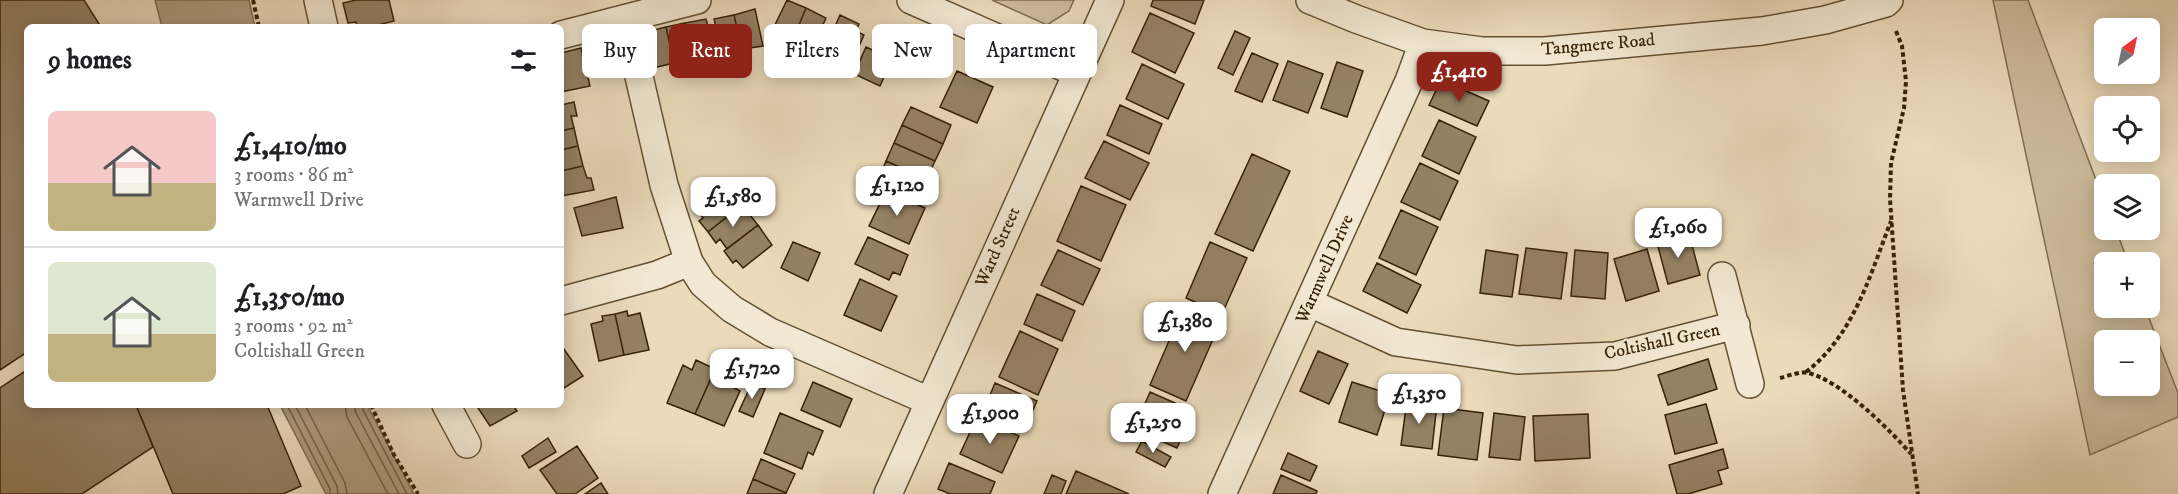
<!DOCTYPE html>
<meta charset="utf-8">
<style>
body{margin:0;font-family:"IM FELL DW Pica",serif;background:#f2f2f2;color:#202124;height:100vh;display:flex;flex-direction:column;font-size:22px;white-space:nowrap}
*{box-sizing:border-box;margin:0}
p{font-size:20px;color:#757577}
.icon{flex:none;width:33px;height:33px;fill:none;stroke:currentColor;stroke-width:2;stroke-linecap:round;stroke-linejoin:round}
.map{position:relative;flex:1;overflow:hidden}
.details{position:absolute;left:24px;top:24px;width:540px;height:384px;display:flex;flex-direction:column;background:#fff;border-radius:9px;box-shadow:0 3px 15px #0003}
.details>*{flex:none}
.banner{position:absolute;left:582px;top:24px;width:570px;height:54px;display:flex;gap:12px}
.needle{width:39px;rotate:33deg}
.buttons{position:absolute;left:2094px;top:18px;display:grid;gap:12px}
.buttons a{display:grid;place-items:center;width:66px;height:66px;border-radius:9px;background:#fff;box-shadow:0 3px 15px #0003;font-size:30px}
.price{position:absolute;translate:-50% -51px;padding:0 14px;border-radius:12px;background:#fff;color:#222;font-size:20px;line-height:39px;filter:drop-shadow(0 2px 3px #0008)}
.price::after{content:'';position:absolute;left:50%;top:36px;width:18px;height:14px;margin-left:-9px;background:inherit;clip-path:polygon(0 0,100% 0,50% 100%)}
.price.selected{background:#8f2418;color:#fff}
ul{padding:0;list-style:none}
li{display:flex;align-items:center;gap:18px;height:150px;padding:0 24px}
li+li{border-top:2px solid #e0e0e0}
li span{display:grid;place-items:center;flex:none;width:168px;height:120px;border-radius:9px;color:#555}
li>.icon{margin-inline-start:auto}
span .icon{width:72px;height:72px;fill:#fffc;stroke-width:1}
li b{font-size:26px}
h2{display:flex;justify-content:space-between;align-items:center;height:72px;padding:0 24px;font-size:26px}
.chip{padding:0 21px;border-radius:9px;background:#fff;box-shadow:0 3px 15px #0003;font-size:21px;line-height:54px}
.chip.selected{background:#8f2418;color:#fff}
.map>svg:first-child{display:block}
.green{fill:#cdbc9c;stroke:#826f50;stroke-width:1.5;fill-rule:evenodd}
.water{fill:#ae9c7d;stroke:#7f6b4d;stroke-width:1.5}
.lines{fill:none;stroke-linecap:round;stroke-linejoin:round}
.shore{stroke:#735f41;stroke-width:1.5}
.building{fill:#958264;stroke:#382205;stroke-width:1.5}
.minor-casing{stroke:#655032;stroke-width:30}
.path{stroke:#382205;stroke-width:4;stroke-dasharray:4.5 3;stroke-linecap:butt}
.minor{stroke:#f2e8d3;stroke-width:27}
.labels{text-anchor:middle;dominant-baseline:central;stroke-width:4.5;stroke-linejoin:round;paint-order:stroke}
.street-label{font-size:18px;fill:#382205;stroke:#f2e8d3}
</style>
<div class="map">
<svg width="2178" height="494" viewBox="0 0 2178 494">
<rect width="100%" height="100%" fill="#ebdbbb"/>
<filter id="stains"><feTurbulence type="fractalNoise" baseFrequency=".00333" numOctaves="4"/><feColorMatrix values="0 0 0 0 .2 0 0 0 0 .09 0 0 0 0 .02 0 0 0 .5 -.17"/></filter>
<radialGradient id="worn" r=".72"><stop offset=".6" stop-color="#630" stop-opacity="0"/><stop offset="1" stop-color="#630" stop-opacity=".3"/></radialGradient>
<path class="green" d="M992 0H1074L1069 11 1047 25Z
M1993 0H2028L2104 201V230H2116L2128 262H2104V308H2145L2178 393V417L2090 455ZM2104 340H2150V386H2104Z"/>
<path class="water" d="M155 0H249L255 27H162Z
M280 405H367L414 494H326Z"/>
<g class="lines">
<path class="shore" d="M287 405 330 489V494
M295 405 337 486 338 494
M305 405 345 483 347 494
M345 405 347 417 388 494
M354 405 356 413 399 494
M362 405 363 410 407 494"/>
</g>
<path class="building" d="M0 0H84L101 27H27V352L0 370Z
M356 0H389L394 21 370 27H357L356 22 348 23 343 3Z
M787 0 806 8 792 42 771 33Z
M1153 0H1204L1195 24 1151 6Z
M806 8 826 18 811 51 792 42Z
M755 9 763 46 742 49 734 15Z
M1150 13 1194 33 1175 73 1132 52Z
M734 15 742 49 722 54 714 19Z
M840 15 859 24 856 31 864 35 849 68 822 56Z
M706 19 715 55 694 59 685 23Z
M685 23 694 59 674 63 666 27Z
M666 27 674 63 653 68 646 32Z
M1235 31 1250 38 1233 75 1218 68Z
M866 47 892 59 880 86 854 74Z
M581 48 590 86 561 92V53Z
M1252 53 1278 64 1262 102 1235 91Z
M1288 61 1323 74 1308 113 1273 100Z
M1337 62 1363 71 1347 117 1321 108Z
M1142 64 1184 84 1168 119 1126 99Z
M957 71 993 87 977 123 940 107Z
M1441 80 1489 101 1477 126 1429 105Z
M574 102 577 116H571L574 128 561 131V105Z
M1120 105 1162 124 1149 154 1107 135Z
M911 107 951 125 943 144 902 125Z
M1439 120 1476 137 1459 174 1422 156Z
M902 125 943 144 935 161 894 143Z
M574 128 578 146 561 150V131Z
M1104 141 1149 163 1130 200 1085 178Z
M894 143 935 161 927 179 886 161Z
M578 146 583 166 561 171V150Z
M1252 154 1290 171 1253 251 1215 234Z
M886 161 927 179 919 198 878 180Z
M1420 163 1458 181 1440 220 1401 202Z
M583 166 587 178H591L594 190 561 196V171Z
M726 185 742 205 708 232 699 221 703 218 696 209Z
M1081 186 1126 205 1101 261 1057 241Z
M886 191 925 208 909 244 869 226Z
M616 197 623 228 582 236 574 208Z
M742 205 758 225 727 249 720 239 716 243 708 232Z
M1401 210 1438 227 1416 275 1379 258Z
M758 225 772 245 743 268 736 260 733 263 724 251Z
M1689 234 1700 275 1668 284 1657 243Z
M868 237 908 255 900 275 893 272 889 280 855 264Z
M793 242 820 253 808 281 781 268Z
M1210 242 1247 258 1222 314 1186 298Z
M1526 248 1567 253 1561 299 1519 294Z
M1647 249 1659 291 1626 301 1614 259Z
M1058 250 1100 269 1083 305 1041 285Z
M1486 250 1518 255 1512 297 1480 293Z
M1575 250 1608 253 1605 299 1571 296Z
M1377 263 1421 285 1407 313 1363 291Z
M860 279 897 296 881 331 844 315Z
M1037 294 1075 311 1062 341 1024 324Z
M1184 306 1221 321 1186 401 1150 385Z
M627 311 628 316 640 313 649 350 624 355 615 314Z
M615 314 624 355 599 361 591 324 603 321 602 316Z
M1020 331 1058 349 1038 395 999 377Z
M561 345 583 376 561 390Z
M1318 351 1348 364 1329 404 1300 391Z
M1708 359 1717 389 1668 405 1658 375Z
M696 360 715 369 695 414 667 403 683 365 692 370Z
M715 369 734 377 731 386 740 391 724 426 695 414Z
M27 370V405H136L153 447 82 494H0V388Z
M813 382 852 399 840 427 801 410Z
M1352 382 1390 394 1377 435 1339 422Z
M752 383 765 389 753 417 739 411Z
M995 383 1037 401 1024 430 983 412Z
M1150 392 1193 411 1177 448 1134 429Z
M1407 400 1437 404 1432 449 1401 445Z
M1706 404 1717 443 1675 454 1665 415Z
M136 405H267L301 486 283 494H173Z
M476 405H513L517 411 490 426Z
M1444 408 1483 413 1477 460 1438 455Z
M780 413 823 431 813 455 808 452 802 469 764 453Z
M1494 413 1525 417 1520 460 1489 457Z
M1588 414 1590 458 1535 461 1533 416Z
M977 417 1019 436 1002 473 960 454Z
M548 438 556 452 529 468 522 456Z
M1142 441 1171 457 1165 467 1136 452Z
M577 446 598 478 575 494H557L540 470Z
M1723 449 1728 468 1718 471 1722 484 1688 494H1677L1669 465Z
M1288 453 1317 466 1310 481 1281 469Z
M761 459 795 474 786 493 753 479Z
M949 463 995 482 990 494H950L938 489Z
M1076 471 1129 494H1066Z
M1052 475 1066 481 1061 494H1044Z
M1281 475 1317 491 1316 494H1273Z
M753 479 786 493V494H747Z
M601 483 608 494H585Z"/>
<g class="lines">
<g class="minor-casing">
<path id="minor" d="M318 0 324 27
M911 0 1077 73
M1310 0 1356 19 1423 43 1482 51H1545L1762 31 1825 20 1886 3 1889 0
M626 20 664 185 689 262 703 284 732 309 770 332 929 401
M561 35 697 0
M1722 276 1750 384
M561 301 657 275 689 262
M1310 303 1396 342 1517 360 1615 356 1736 325
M446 405 467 444
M888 494 1110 0
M1222 494 1409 81 1423 43"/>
</g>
<path class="path" d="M253 0 259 27
M1896 31 1902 46 1906 81 1904 108 1891 163 1890 199 1903 390 1918 494
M1806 372C1854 335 1870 275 1891 221
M1780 378C1788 376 1800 371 1808 373 1840 380 1889 429 1911 454
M371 405 394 455 418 494"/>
<use href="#minor" class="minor"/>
</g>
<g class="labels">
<g class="street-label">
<text transform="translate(1598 45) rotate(-5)">Tangmere Road</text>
<text transform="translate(998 247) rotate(-66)">Ward Street</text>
<text transform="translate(1325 269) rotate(-66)">Warmwell Drive</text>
<text transform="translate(1662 342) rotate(-12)">Coltishall Green</text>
</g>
</g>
<rect width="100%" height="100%" filter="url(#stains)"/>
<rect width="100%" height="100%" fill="url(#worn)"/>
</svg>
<div class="buttons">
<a><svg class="needle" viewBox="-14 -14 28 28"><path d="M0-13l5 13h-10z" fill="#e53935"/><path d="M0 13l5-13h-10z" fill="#757577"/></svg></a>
<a><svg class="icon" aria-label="locate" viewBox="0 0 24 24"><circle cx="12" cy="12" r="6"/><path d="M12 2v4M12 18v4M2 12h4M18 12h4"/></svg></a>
<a><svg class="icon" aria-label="layers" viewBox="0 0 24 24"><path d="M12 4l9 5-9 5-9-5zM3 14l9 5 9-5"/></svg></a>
<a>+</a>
<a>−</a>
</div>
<b class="price selected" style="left:1459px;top:103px">£1,410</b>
<b class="price" style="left:897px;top:217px">£1,120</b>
<b class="price" style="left:733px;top:228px">£1,580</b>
<b class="price" style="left:1678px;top:259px">£1,060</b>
<b class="price" style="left:1185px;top:353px">£1,380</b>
<b class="price" style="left:752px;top:400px">£1,720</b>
<b class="price" style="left:1419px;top:425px">£1,350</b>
<b class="price" style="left:990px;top:445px">£1,900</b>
<b class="price" style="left:1153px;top:454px">£1,250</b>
<div class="banner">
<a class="chip">Buy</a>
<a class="chip selected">Rent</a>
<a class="chip">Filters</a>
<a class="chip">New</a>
<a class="chip">Apartment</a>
</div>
<section class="details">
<h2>9 homes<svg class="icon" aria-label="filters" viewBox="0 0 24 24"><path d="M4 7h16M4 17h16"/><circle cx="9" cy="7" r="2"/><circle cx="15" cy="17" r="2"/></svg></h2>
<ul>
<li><span style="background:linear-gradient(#f6c9c9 60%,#c2b280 0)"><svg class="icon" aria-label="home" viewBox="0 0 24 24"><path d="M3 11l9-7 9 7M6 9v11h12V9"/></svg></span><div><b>£1,410/mo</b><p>3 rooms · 86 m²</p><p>Warmwell Drive</p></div></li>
<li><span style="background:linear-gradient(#dfe7d0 60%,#c2b280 0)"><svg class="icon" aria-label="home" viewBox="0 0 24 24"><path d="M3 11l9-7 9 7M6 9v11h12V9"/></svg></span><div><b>£1,350/mo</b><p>3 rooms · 92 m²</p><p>Coltishall Green</p></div></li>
</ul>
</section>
</div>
